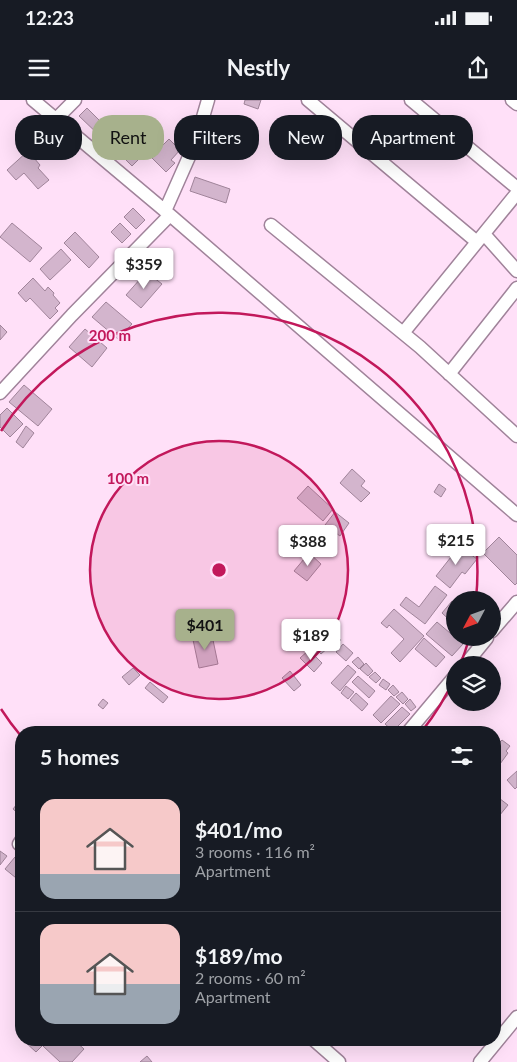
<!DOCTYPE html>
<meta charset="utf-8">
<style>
body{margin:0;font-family:Lato,sans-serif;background:#20242c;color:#f1f3f6;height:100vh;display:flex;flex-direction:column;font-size:19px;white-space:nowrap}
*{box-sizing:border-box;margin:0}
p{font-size:16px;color:#9ea1a6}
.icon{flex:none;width:28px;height:28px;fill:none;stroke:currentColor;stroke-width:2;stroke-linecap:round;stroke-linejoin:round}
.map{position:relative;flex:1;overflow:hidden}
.side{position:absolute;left:15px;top:626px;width:486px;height:320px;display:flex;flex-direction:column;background:#171b24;border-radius:20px;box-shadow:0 5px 20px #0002}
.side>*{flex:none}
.hud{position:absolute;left:15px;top:15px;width:488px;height:45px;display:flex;gap:10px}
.needle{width:32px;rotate:229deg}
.fabs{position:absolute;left:446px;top:491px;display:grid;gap:10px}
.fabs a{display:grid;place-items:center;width:55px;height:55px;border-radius:50%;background:#171b24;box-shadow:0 5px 20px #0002;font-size:25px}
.price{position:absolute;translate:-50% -42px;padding:0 11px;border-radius:5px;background:#fff;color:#222;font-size:16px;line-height:32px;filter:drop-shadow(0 1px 2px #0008)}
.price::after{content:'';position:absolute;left:50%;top:30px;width:15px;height:11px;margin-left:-8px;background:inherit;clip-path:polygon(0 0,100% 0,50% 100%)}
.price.current{background:#a7b18c;color:#111}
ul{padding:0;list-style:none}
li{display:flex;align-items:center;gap:15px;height:125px;padding:0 25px}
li+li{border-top:1px solid #363941}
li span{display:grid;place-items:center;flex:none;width:140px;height:100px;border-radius:15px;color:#555}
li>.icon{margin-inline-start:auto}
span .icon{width:60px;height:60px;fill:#fffc;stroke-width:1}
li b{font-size:21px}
h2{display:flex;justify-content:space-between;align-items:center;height:60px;padding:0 25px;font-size:21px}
.chip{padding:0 18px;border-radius:20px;background:#171b24;box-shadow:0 5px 20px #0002;font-size:18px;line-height:45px}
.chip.current{background:#a7b18c;color:#111}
.status{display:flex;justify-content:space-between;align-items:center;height:35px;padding:0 25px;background:#171b24;direction:ltr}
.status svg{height:14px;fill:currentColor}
header{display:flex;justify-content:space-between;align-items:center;height:65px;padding:0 25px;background:#171b24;font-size:22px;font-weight:700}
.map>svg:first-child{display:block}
.building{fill:#d3b5cd;stroke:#a0849a}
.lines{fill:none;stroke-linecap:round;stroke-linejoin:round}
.minor-casing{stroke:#a0839a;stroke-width:15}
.minor{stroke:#fff;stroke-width:12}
.ring{fill:none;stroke:#c2185b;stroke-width:2.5}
.centre{fill:#c2185b;stroke:#ffe0f8;stroke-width:2.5}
.ring-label{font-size:15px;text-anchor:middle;font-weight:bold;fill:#c2185b;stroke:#ffe0f8;stroke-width:4;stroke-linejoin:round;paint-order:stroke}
</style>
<div class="status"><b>12:23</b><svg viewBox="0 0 49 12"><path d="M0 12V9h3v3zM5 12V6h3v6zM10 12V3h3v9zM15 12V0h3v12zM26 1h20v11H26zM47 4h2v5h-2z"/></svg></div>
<header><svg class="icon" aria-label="menu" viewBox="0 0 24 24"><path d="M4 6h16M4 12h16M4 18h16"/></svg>Nestly<svg class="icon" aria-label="share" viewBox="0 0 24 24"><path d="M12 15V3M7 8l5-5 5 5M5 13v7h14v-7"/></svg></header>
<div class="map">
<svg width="517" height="962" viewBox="0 0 517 962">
<rect width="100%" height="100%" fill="#ffe0f8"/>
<path class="building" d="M245 0H261L258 9 244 4Z
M87 8 108 29 101 37 79 16Z
M219 29 247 39 241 57 213 48Z
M111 31 129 49 122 57 103 40Z
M169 39 180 50 171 60 175 63 166 72 151 57Z
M136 49 143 55 132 66 126 60Z
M28 51 40 65 38 68 49 80 38 89 24 73 16 80 7 70Z
M195 77 230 89 226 103 190 91Z
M133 108 145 120 136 129 124 117Z
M12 123 42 148 30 162 0 137Z
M120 123 131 134 122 143 111 132Z
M75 132 99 157 89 168 64 143Z
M61 149 71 160 50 180 40 169Z
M149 174 162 184 141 208 126 195 141 178 143 181Z
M33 178 45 191 48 187 54 193 53 195 60 203 55 208 58 211 50 219 30 198 26 202 18 193Z
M106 202 132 224 118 239 92 217Z
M0 225 7 232 0 240Z
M85 229 107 248 92 267 69 247Z
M24 285 52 309 38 326 9 302Z
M7 308 23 324 10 337 0 327V315Z
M26 326 34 333 23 348 16 342Z
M352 369 365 381 361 386 370 393 361 402 340 383Z
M439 384 446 389 441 397 434 392Z
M308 386 333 409 323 421 297 398Z
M335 412 349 423 340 436 325 425Z
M311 428 329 444 318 457 300 441Z
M499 437 517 455V483L515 485 483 453Z
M454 445 464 453 466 451 477 459 465 474 462 472 450 488 436 476 451 457 447 454Z
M309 453 321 464 307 481 294 471Z
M435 486 447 495 425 524 400 505 406 497 419 507Z
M452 501 455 503V525L442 513Z
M394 509 424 536 400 562 391 553 404 539 389 525 387 528 381 523Z
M437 522 463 544 452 556 426 534Z
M326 526 341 540 333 547 319 533Z
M205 533 207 541 213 540 218 564 199 568 192 535Z
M319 537 329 547 321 554 311 544Z
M424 538 445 557 436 567 415 549Z
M343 544 353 553 346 561 336 552Z
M309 550 322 563 314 572 300 558Z
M358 557 364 564 359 569 352 562Z
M366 563 373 571 368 576 360 569Z
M348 565 356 572 340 591 331 583Z
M133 568 140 575 129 585 122 577Z
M290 571 301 585 294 591 282 578Z
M375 572 381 578 376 583 369 577Z
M358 576 375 591 369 598 352 582Z
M383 579 390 584 386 590 379 585Z
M150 582 168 597 163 603 145 588Z
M393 585 399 592 394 596 388 590Z
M346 586 354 592 348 599 341 593Z
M402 592 408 599 403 604 396 597Z
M356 593 368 604 362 611 350 600Z
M391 596 400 604 381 623 373 615Z
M103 599 108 603 103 609 98 605Z
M410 599 416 607 411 611 405 604Z
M402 607 410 614 393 631 385 624Z
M502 640 510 646 506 651 508 653 500 664 495 660V641L498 644Z
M517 671V687L515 689 507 680Z
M495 695 508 705 495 721Z
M21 699V716L13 709Z
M0 751 7 756 0 765Z
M15 757 21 762V782L5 769Z
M25 940H48L36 952 24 941Z
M49 940H74L84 949 72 962H60L43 946Z
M147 956 152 962H140Z"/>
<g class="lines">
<g class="minor-casing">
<path id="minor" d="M33 0 170 115 517 415
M308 0 477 142
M411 0 517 88
M512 0 517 4
M56 19 75 0
M165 111 196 41 208 0
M271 125 420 247 517 336
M484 134 517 171
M403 233 517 93
M449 274 517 188
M0 293 72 215 170 115
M492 531 517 502
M465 565 487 538
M408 632 455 576
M19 744 21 741
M314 940 339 962
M480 962 517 917"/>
</g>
<use href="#minor" class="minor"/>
</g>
<circle cx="219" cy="470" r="129" fill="#c2185b" fill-opacity=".12"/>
<g class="ring">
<circle cx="219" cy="470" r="129"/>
<path d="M469 539A259 259 0 0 1 460 565M455 577A259 259 0 0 1 422 631M21 636A259 259 0 0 1 1 609M1 331A259 259 0 0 1 476 499"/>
</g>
<circle cx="219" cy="470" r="8" class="centre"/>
<g class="ring-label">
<text x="110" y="241">200 m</text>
<text x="128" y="384">100 m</text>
</g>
</svg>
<div class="fabs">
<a><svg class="needle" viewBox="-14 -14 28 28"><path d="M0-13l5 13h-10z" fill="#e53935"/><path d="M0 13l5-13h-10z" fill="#9ea1a6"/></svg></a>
<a><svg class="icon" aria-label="layers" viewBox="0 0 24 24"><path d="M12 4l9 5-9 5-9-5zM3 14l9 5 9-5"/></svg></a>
</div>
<b class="price" style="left:144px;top:190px">$359</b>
<b class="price" style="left:456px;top:466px">$215</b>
<b class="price" style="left:308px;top:467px">$388</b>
<b class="price current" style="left:205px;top:551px">$401</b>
<b class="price" style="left:311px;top:561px">$189</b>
<div class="hud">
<a class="chip">Buy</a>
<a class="chip current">Rent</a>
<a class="chip">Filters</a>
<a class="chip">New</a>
<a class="chip">Apartment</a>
</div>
<section class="side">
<h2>5 homes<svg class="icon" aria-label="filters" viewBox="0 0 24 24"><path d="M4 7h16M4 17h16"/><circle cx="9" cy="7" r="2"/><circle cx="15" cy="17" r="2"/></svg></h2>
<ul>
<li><span style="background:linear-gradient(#f6c9c9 75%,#9aa5b1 0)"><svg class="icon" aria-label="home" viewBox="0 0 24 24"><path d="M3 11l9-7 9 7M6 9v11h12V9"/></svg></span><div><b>$401/mo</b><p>3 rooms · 116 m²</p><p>Apartment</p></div></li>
<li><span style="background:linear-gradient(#f6c9c9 60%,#9aa5b1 0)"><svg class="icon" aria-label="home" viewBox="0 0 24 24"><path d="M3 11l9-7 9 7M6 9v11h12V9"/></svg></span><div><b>$189/mo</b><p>2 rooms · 60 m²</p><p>Apartment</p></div></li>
</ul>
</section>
</div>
